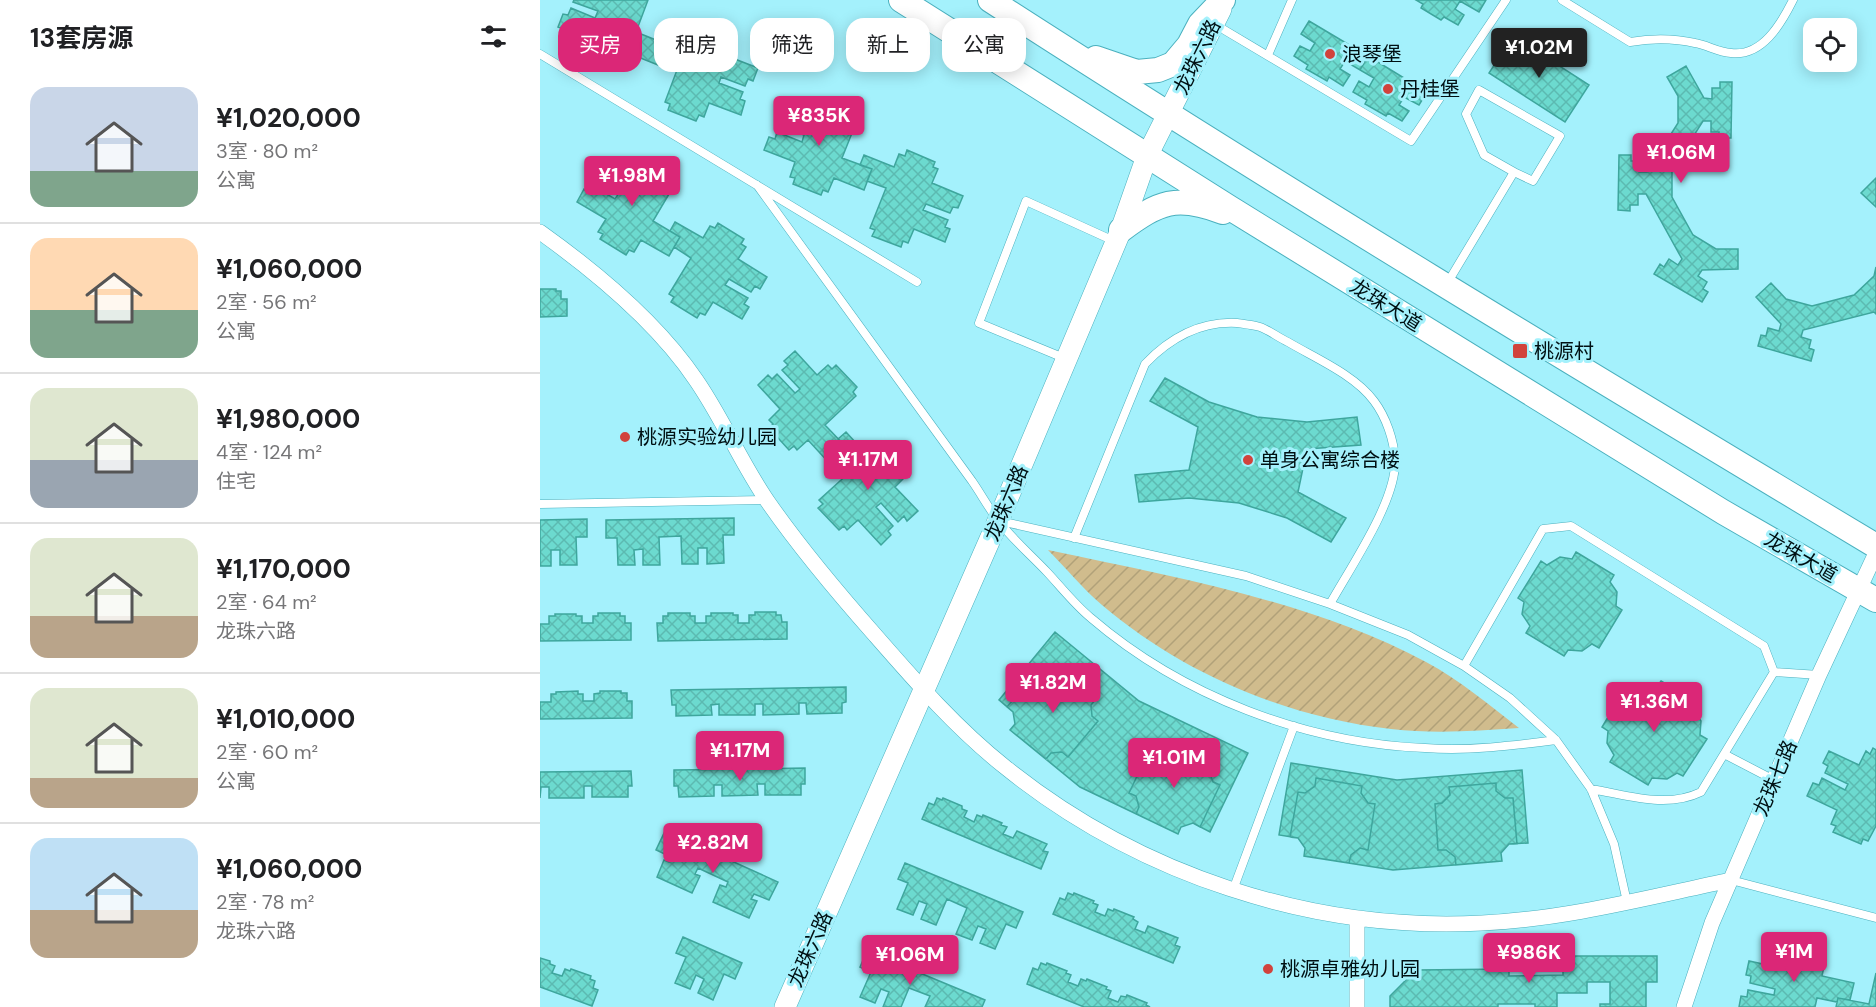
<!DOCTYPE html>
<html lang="zh">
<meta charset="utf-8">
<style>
body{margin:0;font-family:"DM Sans","Noto Sans SC",sans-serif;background:#f6f6f6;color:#202124;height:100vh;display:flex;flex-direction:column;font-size:22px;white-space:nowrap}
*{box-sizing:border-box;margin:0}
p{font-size:20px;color:#757577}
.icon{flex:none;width:33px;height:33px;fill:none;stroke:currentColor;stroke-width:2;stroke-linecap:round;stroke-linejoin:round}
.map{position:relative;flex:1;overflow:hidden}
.side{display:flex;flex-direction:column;background:#fff;width:540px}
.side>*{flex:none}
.banner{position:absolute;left:18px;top:18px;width:570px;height:54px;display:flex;gap:12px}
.controls{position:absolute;left:1263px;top:18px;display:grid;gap:12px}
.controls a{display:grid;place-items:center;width:54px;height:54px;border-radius:12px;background:#fff;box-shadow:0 3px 15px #0003;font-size:30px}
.price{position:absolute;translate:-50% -51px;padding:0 14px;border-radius:6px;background:#db2777;color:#fff;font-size:20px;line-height:39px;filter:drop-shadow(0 2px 3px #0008)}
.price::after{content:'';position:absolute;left:50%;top:36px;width:18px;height:14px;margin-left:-9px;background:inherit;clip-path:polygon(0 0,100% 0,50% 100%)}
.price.current{background:#222;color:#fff}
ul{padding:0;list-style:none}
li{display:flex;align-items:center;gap:18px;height:150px;padding:0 30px}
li+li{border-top:2px solid #e0e0e0}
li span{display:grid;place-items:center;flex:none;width:168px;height:120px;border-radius:18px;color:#555}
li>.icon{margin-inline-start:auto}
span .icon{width:72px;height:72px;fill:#fffc;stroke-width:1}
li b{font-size:26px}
h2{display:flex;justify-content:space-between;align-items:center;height:72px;padding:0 30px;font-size:26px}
.tag{padding:0 21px;border-radius:18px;background:#fff;box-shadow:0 3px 15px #0003;font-size:21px;line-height:54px}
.tag.current{background:#db2777;color:#fff}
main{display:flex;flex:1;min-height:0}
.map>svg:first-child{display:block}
.garden{fill:url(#garden-furrows)}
.building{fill:url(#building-cross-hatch);stroke:#3ea69d;stroke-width:1.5}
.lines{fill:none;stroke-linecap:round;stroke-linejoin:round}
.lane-casing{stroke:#4ab0be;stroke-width:9}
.street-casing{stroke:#4ab0be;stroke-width:16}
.secondary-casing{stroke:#4ab0be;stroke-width:22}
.primary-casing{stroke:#4ab0be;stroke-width:26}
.lane{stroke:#fff;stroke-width:8}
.street{stroke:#fff;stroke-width:15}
.secondary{stroke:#fff;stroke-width:21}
.primary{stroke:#fff;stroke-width:24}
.poi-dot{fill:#d1433c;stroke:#a4f1fc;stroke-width:2}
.labels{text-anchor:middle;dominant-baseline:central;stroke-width:6;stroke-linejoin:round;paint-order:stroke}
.poi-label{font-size:20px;fill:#001013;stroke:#a4f1fc;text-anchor:start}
.street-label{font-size:20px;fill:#001013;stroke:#a4f1fc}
</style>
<main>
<section class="side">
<h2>13套房源<svg class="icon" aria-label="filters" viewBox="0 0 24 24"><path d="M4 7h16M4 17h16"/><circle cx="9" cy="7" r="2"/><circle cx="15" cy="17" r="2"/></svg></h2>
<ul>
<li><span style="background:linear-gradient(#c9d6e8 70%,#7fa58c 0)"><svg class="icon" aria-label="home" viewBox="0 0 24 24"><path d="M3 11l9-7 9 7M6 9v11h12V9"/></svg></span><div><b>¥1,020,000</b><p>3室 · 80 m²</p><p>公寓</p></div></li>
<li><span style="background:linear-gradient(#ffd9b3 60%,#7fa58c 0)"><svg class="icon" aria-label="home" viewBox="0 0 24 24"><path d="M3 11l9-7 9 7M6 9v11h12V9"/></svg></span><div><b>¥1,060,000</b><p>2室 · 56 m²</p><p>公寓</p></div></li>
<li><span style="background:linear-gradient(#dfe7d0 60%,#9aa5b1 0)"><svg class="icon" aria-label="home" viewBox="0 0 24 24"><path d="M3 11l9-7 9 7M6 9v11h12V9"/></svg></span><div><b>¥1,980,000</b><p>4室 · 124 m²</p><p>住宅</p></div></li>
<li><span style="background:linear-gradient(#dfe7d0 65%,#b9a48a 0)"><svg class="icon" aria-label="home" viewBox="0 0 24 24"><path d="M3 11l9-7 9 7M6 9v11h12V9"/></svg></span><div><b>¥1,170,000</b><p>2室 · 64 m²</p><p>龙珠六路</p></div></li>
<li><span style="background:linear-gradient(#dfe7d0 75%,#b9a48a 0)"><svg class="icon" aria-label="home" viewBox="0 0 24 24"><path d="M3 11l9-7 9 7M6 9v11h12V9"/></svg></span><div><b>¥1,010,000</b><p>2室 · 60 m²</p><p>公寓</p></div></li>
<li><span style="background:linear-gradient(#bfe0f5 60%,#b9a48a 0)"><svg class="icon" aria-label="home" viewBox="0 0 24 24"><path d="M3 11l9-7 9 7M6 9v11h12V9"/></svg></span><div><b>¥1,060,000</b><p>2室 · 78 m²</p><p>龙珠六路</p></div></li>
</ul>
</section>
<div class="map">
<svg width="1336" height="1007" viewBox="0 0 1336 1007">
<defs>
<pattern id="garden-furrows" width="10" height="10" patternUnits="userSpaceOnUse" patternTransform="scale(1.5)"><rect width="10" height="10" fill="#d0bc8d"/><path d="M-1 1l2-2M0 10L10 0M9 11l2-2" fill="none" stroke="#b1a179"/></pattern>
<pattern id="building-cross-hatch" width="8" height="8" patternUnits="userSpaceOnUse" patternTransform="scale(1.5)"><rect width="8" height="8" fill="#6cdacf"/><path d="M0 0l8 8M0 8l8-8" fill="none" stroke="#5cbab1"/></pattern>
</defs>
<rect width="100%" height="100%" fill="#a4f1fc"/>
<path class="garden" d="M508 550C635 577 771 601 886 662 920 680 949 705 979 728 936 731 894 734 851 729 747 718 642 673 562 605 543 589 526 568 508 550Z"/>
<path class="building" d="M34 0H108L96 32 126 44 118 65 88 53 83 67 78 65 75 71 47 60 49 54 44 53 49 38 18 27 23 14 28 15 31 8 55 18 58 11 33 2Z
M876 0H946L939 12 920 1 915 9 924 15 918 25 904 17 901 20 881 8 883 4Z
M769 21 828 56 820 70 805 61 800 69 810 75 803 86 789 77 787 81 766 69 768 65 754 56 760 46 770 51 775 43 761 34Z
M161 24 189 34 187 40 192 42 187 56 218 68 213 81 208 79 205 86 181 77 179 83 203 92 200 99 205 101 201 115 169 103 164 117 159 115 156 121 128 110 130 104 125 102 140 62 122 55 126 44 115 39 118 30 148 41 153 28 159 30Z
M973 36 1049 85 1025 122 949 73Z
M828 56 887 92 879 105 864 97 859 105 869 111 862 121 848 113 846 116 825 104 827 100 813 92 819 81 829 87 834 78 820 70Z
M1146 66 1164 98 1172 99V88H1180V82H1192L1191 138H1179V132H1171V121H1163L1132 170V197L1153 235 1176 249H1198V269L1162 270 1158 276 1167 282 1163 289 1168 292 1162 302 1114 274 1120 264 1124 267 1129 259 1138 265 1142 259 1106 194H1098V205H1090V211L1078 210 1079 155H1091V161H1099V172H1107L1138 123V96L1127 77Z
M287 99 315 110 313 115 318 118 302 158 332 169 324 190 294 178 288 192 283 190 281 195 253 184 255 178 250 177 255 162 224 150 229 137 235 139 237 132 262 142 264 135 240 126 243 119 237 117 243 104 274 116 280 102 285 104Z
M367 150 395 162 393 167 398 169 392 183 423 196 418 208 413 207 410 213 386 204 383 210 408 220 405 227 410 229 405 242 374 229 368 243 363 241 361 247 332 236 335 230 330 228 346 188 327 181 332 169 320 165 324 155 354 167 359 154 365 156Z
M62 159 91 176 99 163 104 166 107 160 133 176 130 181 135 184 113 221 140 237 129 256 101 240 94 252 89 250 86 255 60 239 63 234 58 232 66 219 37 202 44 189 49 192 53 186 75 199 79 193 56 180 60 174 55 171Z
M1336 178V207L1321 193Z
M135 222 163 238 170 226 175 228 178 223 204 239 201 244 206 247 198 259 227 277 220 289 215 286 211 292 189 279 185 285 208 298 204 304 209 307 202 319 173 302 165 315 160 313 157 318 131 302 134 297 129 294 151 258 134 247 140 237 130 231Z
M1336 267V314L1334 312 1263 330 1261 337 1271 340 1269 348 1274 350 1271 361 1218 346 1221 335 1226 336 1228 328 1239 331 1241 324 1216 297 1231 283 1246 299 1272 306 1314 295 1334 276Z
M0 289H16V291H21V299H27V316L0 317Z
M255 351 277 375 288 365 292 369 296 365 317 387 313 392 316 396 285 425 307 448 290 464 268 440 257 450 254 446 249 450 229 428 233 424 229 420 240 409 218 385 228 375 232 379 237 374 255 393 260 389 242 370 248 365 244 361Z
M625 378 669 402 717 417 767 422 817 417 821 445 767 449 758 492 806 518 791 542 747 518 699 503 649 498 599 502 595 475 649 470 658 427 610 401Z
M306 432 328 456 338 446 342 450 346 446 367 468 363 472 366 476 355 487 378 511 367 521 364 516 358 522 341 503 336 507 353 526 348 531 351 535 341 545 318 520 307 530 304 526 299 530 278 508 283 504 279 500 311 471 298 457 307 448 298 439Z
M194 518V535H183L184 563 167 564V548H158V564H142L141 536 119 537 120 565H103V549L94 550 95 565H78L77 538H66V520Z
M47 519V537H36L37 565H20V550H11V566H0V520Z
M1036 552 1074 575 1070 582 1077 592 1076 606 1082 610 1059 648 1052 644 1042 651 1028 650 1024 656 986 633 990 626 982 614 984 602 978 598 1001 561 1007 565 1020 557 1032 559Z
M215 612H236V615H241L242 622H247V639L118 641 117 623H123V616H128V613H150V616H155V623H166V616H171V613H193V615H198V623H209V615H215Z
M58 613H80V616H85V623H91V640L0 641V624H9V616H15V614H36V616H42V623H53V616H58Z
M515 632 599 701 708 753 670 832 653 823 641 827 638 834 540 787 470 730 475 724 473 712 459 700Z
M520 670 556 699 551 705 552 716 558 721 528 757 522 752 511 753 506 759 470 730 475 724 473 712 467 707 497 672 503 677 515 675Z
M1121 681 1158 704 1154 711 1161 721 1160 735 1167 739 1143 776 1137 773 1127 779 1112 778 1108 785 1070 762 1074 755 1067 743 1068 731 1062 727 1085 689 1092 693 1104 686 1117 687Z
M306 687V702L302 703V713L267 714 266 703H259V714L223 715V704H215V715H179V704L171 705 172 715 136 716V705H132L131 690Z
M38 691V694H43V701H54V694L60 693V691H81V693H87V701H92V718L0 719V702H11V694H16V692Z
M630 744 672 764 669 771 673 782 680 785 660 827 653 823 641 827 638 834 596 814 599 807 596 796 589 793 609 751 616 755 627 751Z
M1333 748 1336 750V826L1328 841 1323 839 1321 844 1293 832 1296 826 1291 824 1297 810 1267 796 1273 783 1279 785 1282 778 1305 790 1308 784 1285 773 1288 766 1283 763 1289 751 1319 765 1326 751 1330 754Z
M751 763 857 780 982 770 988 843 969 844 961 853 962 861 853 870 764 856 765 848 758 838 739 835Z
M265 768V784H261V795H225V784H217L218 795 182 796V785H174V796L139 797 138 786H134V770Z
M91 771 92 786H88V797H52V786H44V798H9V787H1L0 798V772Z
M776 778 822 786 821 793 828 803 835 804 828 850 820 848 811 855 809 863 764 856 765 848 758 838 750 837 758 792 765 793 775 786Z
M956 783V791L965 798H973L977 844H969L961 853 962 861 916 865 915 857 906 850H898L895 804 902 803 910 795 909 787Z
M397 798 402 800 403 798 422 806V809L427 811 424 817 434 822 437 815 442 817 443 815 462 823 461 825 467 827 463 834 473 838 477 831 507 844 503 851 508 852 501 869 382 819 389 803 394 805Z
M125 831 238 882 229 900 214 894 211 899 217 901 209 918 173 902 180 885 186 887 188 882 158 868 155 874 160 876 152 893 117 877 124 860 129 862 131 857 116 850Z
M365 863 483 912 476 928 466 924 455 949 440 943 446 929 438 926 432 940 416 934 427 908 407 899 396 925 381 919 387 904 379 901 373 915 357 909 368 883 358 879Z
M528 893 533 895 534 893 554 901 553 903 558 905 555 912 565 916 568 909 573 911 574 909 594 917 593 919 598 922 595 929 605 933 608 926 638 938 635 945 640 947 633 963 513 914 520 898 525 900Z
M143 937 202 963 195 979 184 974 173 1000 158 993 164 979 156 975 150 989 135 983 146 957 136 953Z
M1251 949 1281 955 1280 961 1285 962 1282 976 1314 983 1310 1000 1298 998 1297 1002 1277 998 1275 1007H1199L1201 996 1207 997 1208 990 1234 995 1235 989 1210 983 1211 976 1206 975 1209 961 1241 968 1245 953 1250 954Z
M327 951 445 1000 442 1007H385L390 996 369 988 361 1007H343L349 992 341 989 335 1003 320 997 331 972 320 967Z
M1023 956H1117V982H1106V1007H1060V1004H1070V982H1047V993H1017V1007H995V1004H958V1007H850V996L876 970 969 969V976L1023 975Z
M0 958 10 961V964L15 966 12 973 22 976 25 969 30 971 31 969 51 976 50 979 55 981 53 988 58 990 52 1006 0 987Z
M501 963 506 965 507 963 527 971 526 973 531 975 528 982 538 986 541 979 546 981 547 979 567 987 566 989 571 991 568 998 578 1002 581 996 586 997 587 995 607 1003 606 1005 610 1007H544L487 984 493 968 498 970Z
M1336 973V1007H1296L1298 998 1329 1004Z"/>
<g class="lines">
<g class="lane-casing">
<path id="lane" d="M1022 0 1090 42C1112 38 1133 38 1155 43 1167 45 1178 52 1191 53 1222 57 1241 24 1253 0
M676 25 871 141 966 0
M0 54 377 282
M728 55 752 0
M217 185 432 481C441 494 448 507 457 519 471 538 491 555 507 572 521 587 535 605 551 618 642 696 765 743 885 748 929 751 972 746 1016 740
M908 282 974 172 993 181 1020 136 939 90 926 114 944 155 974 172
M524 358 439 323 486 201 574 241
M0 504 226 500
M460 521 706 576 790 604 868 635 924 666 970 698 1016 740 1051 789 1074 844 1087 902
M534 538 605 364C630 338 660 321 697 323 704 324 713 325 720 327 729 330 739 338 748 342 775 358 815 375 834 401 846 417 854 440 855 460 857 500 810 568 790 604
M924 666 1003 529 1031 526 1224 646 1234 672 1161 792C1126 809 1088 795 1051 789
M1234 672 1279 675
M1184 754 1234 780
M1191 880 1336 918
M693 890 754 726"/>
</g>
<g class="street-casing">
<path id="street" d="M0 232C56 272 117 322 156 380 183 419 201 463 228 502 260 548 297 592 335 635 376 682 416 728 465 767 598 874 771 932 942 923 1027 919 1109 897 1191 880
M817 918V1007
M1144 1007 1172 923 1279 675 1336 553"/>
</g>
<g class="secondary-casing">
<path id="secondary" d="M245 1007 458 521 581 230 607 156 681 9"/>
</g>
<g class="primary-casing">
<path id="primary" d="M361 0 690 208 1183 512 1336 600
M450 0C741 188 1038 367 1336 546
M556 58 597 72 618 70 633 64 649 45 660 24 683 0
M581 230C619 202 636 194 683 212"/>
</g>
<use href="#lane" class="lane"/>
<use href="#street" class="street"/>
<use href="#secondary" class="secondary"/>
<use href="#primary" class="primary"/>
</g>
<g class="poi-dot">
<circle cx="790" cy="54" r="6"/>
<circle cx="848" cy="89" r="6"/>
<rect x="972" y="343" width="16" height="16" rx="3"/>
<circle cx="85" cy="437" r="6"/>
<circle cx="708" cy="460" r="6"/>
<circle cx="728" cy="969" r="6"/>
</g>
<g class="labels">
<g class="poi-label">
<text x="802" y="54">浪琴堡</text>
<text x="860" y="89">丹桂堡</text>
<text x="994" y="351">桃源村</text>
<text x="97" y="437">桃源实验幼儿园</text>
<text x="720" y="460">单身公寓综合楼</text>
<text x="740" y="969">桃源卓雅幼儿园</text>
</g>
<g class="street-label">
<text transform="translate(657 57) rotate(-64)">龙珠六路</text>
<text transform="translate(846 305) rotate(32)">龙珠大道</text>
<text transform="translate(466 503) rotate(-67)">龙珠六路</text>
<text transform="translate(1261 557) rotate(30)">龙珠大道</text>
<text transform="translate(1235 778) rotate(-67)">龙珠七路</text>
<text transform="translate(270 949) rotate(-66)">龙珠六路</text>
</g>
</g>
</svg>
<div class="controls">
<a><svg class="icon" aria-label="locate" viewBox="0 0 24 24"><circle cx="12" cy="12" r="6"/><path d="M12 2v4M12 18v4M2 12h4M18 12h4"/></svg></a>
</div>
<b class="price current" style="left:999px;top:79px">¥1.02M</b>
<b class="price" style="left:279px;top:147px">¥835K</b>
<b class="price" style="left:1141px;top:184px">¥1.06M</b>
<b class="price" style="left:92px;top:207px">¥1.98M</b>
<b class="price" style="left:328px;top:491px">¥1.17M</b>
<b class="price" style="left:513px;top:714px">¥1.82M</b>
<b class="price" style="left:1114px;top:733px">¥1.36M</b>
<b class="price" style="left:200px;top:782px">¥1.17M</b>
<b class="price" style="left:634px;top:789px">¥1.01M</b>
<b class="price" style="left:173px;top:874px">¥2.82M</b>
<b class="price" style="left:1254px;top:983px">¥1M</b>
<b class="price" style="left:989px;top:984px">¥986K</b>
<b class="price" style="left:370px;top:986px">¥1.06M</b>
<div class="banner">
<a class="tag current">买房</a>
<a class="tag">租房</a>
<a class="tag">筛选</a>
<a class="tag">新上</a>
<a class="tag">公寓</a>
</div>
</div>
</main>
